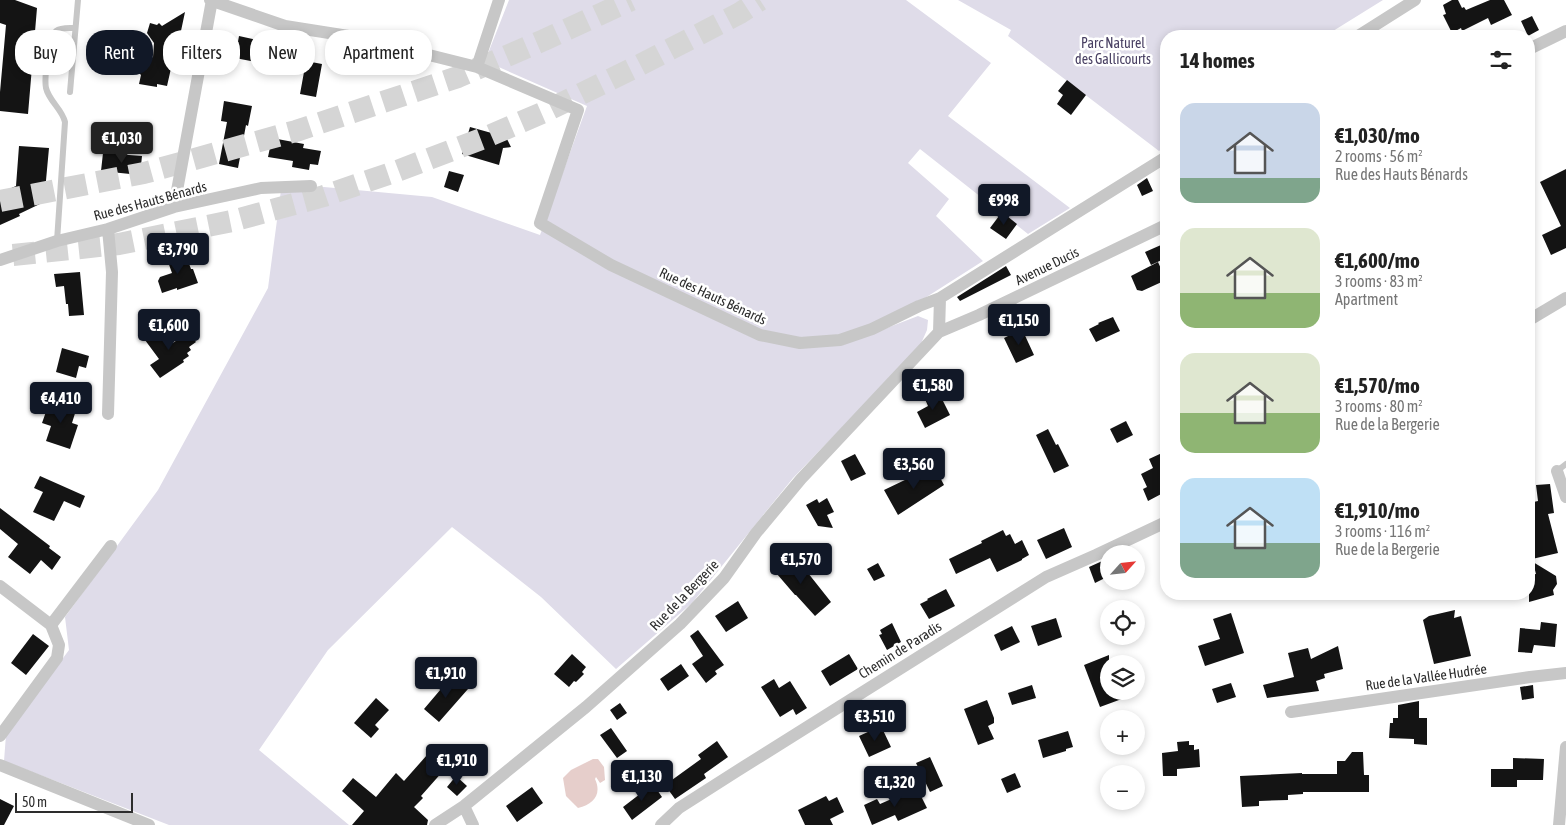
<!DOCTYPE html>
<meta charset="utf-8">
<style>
body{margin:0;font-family:"Asap Condensed",sans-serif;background:#f6f6f6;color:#222;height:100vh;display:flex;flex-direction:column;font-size:19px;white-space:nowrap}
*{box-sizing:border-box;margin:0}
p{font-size:16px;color:#767676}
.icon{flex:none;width:28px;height:28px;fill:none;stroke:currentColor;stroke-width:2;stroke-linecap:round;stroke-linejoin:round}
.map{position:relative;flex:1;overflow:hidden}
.side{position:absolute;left:1160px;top:30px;width:375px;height:570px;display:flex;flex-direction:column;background:#fff;border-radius:20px;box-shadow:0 2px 8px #0003}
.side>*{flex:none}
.banner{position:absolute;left:15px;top:30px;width:475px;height:45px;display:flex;gap:10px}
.needle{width:32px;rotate:63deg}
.buttons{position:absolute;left:1100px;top:545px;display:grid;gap:10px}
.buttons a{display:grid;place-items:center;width:45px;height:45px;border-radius:50%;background:#fff;box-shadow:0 2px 8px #0003;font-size:25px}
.scale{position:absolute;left:15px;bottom:12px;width:118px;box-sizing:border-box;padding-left:5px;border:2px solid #2d2d2d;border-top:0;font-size:14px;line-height:18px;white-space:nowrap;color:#2d2d2d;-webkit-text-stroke:4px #fff;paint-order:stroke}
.price{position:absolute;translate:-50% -42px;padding:0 11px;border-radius:5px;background:#111827;color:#fff;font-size:16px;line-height:32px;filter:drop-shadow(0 1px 2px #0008)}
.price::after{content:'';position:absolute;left:50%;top:30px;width:15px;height:11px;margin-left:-8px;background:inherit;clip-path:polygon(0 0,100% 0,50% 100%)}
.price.on{background:#222;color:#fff}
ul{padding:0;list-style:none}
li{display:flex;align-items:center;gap:15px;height:125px;padding:0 20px}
li span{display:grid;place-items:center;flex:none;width:140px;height:100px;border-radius:15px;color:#555}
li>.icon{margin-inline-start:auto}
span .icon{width:60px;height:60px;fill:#fffc;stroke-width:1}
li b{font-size:21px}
h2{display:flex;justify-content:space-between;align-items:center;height:60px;padding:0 20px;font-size:21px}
.chip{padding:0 18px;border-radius:20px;background:#fff;box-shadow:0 2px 8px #0003;font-size:18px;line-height:45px}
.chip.on{background:#111827;color:#fff}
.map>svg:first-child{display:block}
.green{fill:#dfdce9}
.water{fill:#e6cecb}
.building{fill:#141414}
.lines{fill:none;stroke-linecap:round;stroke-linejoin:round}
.highway-tunnel{stroke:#d5d5d5;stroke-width:22;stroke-dasharray:22 11;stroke-linecap:butt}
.lane{stroke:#c7c7c7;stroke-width:6}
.street{stroke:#c7c7c7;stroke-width:12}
.labels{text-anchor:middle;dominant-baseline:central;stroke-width:5;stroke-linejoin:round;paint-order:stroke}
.park-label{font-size:14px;fill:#494063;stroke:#fff}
.street-label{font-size:14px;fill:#2d2d2d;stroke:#fff}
</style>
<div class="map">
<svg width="1566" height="825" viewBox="0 0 1566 825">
<rect width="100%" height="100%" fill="#fff"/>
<path class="green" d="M509 0H906L991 63 948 116 1070 208 1028 234 920 149 908 163 949 199 936 216 983 261 903 312 840 346 918 316 928 320 927 330 919 348 793 478 692 603 616 669 541 597 452 527 328 650 259 750 349 825H169L4 761 6 735 69 650 65 617 158 490 268 288 281 190 324 187 432 197 540 235 587 106 485 61Z
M958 0H1383L1325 36H1166V146L1159 151 1008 36 1011 30Z"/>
<path class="water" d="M593 759H598L604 767 605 780 600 783 596 777 595 779C602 794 594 804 578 808L566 796 563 778 571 770Z"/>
<path class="building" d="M0 0H15L37 8 28 114 0 111V92L6 25 0 23Z
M1452 0H1458L1462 8 1464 7 1466 10 1490 0H1504L1512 15 1491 25 1488 18 1462 31 1461 28 1452 33 1443 15 1446 14 1443 5Z
M185 12 174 64H172L167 86 157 84V87L139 84 141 75 139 73 141 66 153 57 154 43 147 33 150 23 157 25 159 23 162 26Z
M1532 16 1539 30 1528 36 1521 21Z
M239 36 271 43 267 64 235 58Z
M306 61 322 64 316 97 300 94Z
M1067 80 1086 95 1071 115 1057 104 1063 95 1058 91Z
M224 101 252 106 248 126 246 125 238 168 219 164 227 122 221 121Z
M470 127 506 137 511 147 503 148 499 165 462 154Z
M272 138 304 144 303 148 321 151 318 165 310 164 309 170 292 167 293 161 268 157Z
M19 146 49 148 44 202 19 214 20 216 0 225V193L16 186Z
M103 153 142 156 140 175 101 171Z
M1566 169V248L1551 255 1542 235 1561 226 1540 182Z
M449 171 464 175 458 192 444 187Z
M1147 178 1153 191 1142 196 1137 185Z
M1002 212 1017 224 1006 239 990 228Z
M1161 245 1166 258 1151 265 1145 252Z
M185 253 191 269H193L198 283 177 290V288L162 293 158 281 160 277 172 273 167 259Z
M1158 262 1166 280 1142 291 1137 290 1131 276Z
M1006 266 1011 275 960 301 957 297Z
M80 272 84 315 69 316 68 304H66L64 286 56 287 54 274Z
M1113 317 1120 331 1096 342 1089 329 1099 324 1098 323Z
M162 328 173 343 188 332 196 342 189 347 191 350 187 353 189 356 183 360 184 362 160 378 150 365 159 359 145 340Z
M1022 329 1034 355 1016 363 1004 338Z
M62 348 89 356 86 368 79 366 76 378 56 372Z
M939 393 950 415 925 428 917 412 928 406 925 399Z
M57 400 77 407 72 423 78 425 70 449 46 441 51 426 42 423 48 406 54 409Z
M1126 421 1133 435 1117 443 1110 429Z
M1048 429 1056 445 1058 444 1069 466 1054 473 1036 435Z
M1162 453 1166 461V495L1165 492 1148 501 1143 489 1147 487 1141 474 1153 468 1149 459Z
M855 454 866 474 851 481 841 461Z
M934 466 944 485 898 515 884 490Z
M40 476 85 496 80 508 64 501 54 521 33 512 43 492 34 488Z
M1550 484 1554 513 1548 514 1558 553 1532 559 1529 547 1535 546 1529 515V503L1538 501 1536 485Z
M827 498 834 512 827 515 833 528 818 526 806 505 817 499 819 503Z
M0 508 50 546 49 548 61 557 52 570 41 560 30 574 8 557 18 544 0 529Z
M1064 528 1072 547 1046 559 1037 540Z
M1003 530 1006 536 1010 534 1015 544 1022 540 1029 555 1022 559V560L997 572 990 558 956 574 949 559 982 543 981 541Z
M786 554 800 568 802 567 808 573 831 602 815 616 796 595H795L771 567Z
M1109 558V576L1095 583 1089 567Z
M1533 562 1556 576 1557 584 1553 590 1554 595 1529 602V575L1536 574Z
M878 563 885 576 874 581 867 569Z
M946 589 955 606 929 619 920 604 928 600 927 599Z
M738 601 748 618 726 632 715 616Z
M1455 610 1454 618 1461 616 1471 656 1434 664 1423 620 1429 616Z
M1231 613 1244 653 1205 666 1198 646 1220 639 1213 619Z
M1056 618 1062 637 1038 646 1031 626Z
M1541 622 1557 624 1555 647 1534 645 1532 653 1518 652 1520 628 1540 630Z
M892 623 901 642 887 650 879 635 882 634 880 630Z
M1012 626 1020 642 1001 651 994 635Z
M698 630 724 665 715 671 717 674 706 683 692 664 703 656 690 636Z
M33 634 49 646 26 675 11 663Z
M1338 646 1343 669 1324 674 1325 678 1316 681 1319 691 1267 698 1263 685 1294 677 1288 653 1308 648 1311 659Z
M572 654 586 667 582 672 584 674 576 682 574 681 569 687 554 674Z
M849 654 858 669 830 686 821 671Z
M1109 655V691H1138V693L1100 707 1084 665Z
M681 664 689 676 668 691 660 679Z
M452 676 468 689 439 722 424 709Z
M774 679 779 688 790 681 807 708 796 715 793 709 780 717 761 687Z
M1231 683 1236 697 1217 703 1212 689Z
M1032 685 1036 698 1012 705 1008 693Z
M1533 685 1534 698 1522 700 1520 687Z
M376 698 389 710 375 725 379 729 371 738 354 723Z
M987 700 994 718V723L988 726 994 739 978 745 964 709Z
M1419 701V718H1427V745L1414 744V739L1389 738 1390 723H1393V718H1398V705Z
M620 703 627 713 617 720 610 710Z
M881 726 891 747 869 757 859 736Z
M611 728 627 751 617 758 600 735Z
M1068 731 1073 747 1066 749V751L1043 758 1038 740Z
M717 741 728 757 704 774 706 778 675 799 665 785 701 759 698 755Z
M1189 741V745H1194V750L1199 749 1200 767 1177 769V776H1163L1162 753 1178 751 1177 742Z
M1352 752H1363L1364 775H1369V792H1303V794L1288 795V800L1259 801V806L1242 807 1240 776 1302 773V774H1337V761H1345Z
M427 755 444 770 421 796 423 798 414 807 428 820 427 825H352L364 811 342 791 353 778 376 797 396 773 404 781Z
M930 757 943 786 930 792 916 763Z
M1513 758 1544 759 1543 780H1517V787H1491V769H1513Z
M1015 773 1021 787 1007 793 1001 779Z
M456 776 467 786 457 796 447 787Z
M653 784 662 797 632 820 623 807Z
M532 787 543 803 517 822 506 806Z
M919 792 927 808 898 821 895 815 872 825 864 805 877 799 880 804 903 794 905 798Z
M826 796 829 801 837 797 844 812 830 819 833 825H805L798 810Z
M0 799 14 806 4 825H0Z"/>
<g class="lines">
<path class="highway-tunnel" d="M0 201 144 173 296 131 458 77 544 40 631 0
M13 255 119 244 232 221 324 196 397 171 484 138 542 113 636 67 740 13 760 0"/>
<path class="lane" d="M70 92 78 0
M57 241 65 122C62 109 49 101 46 88 44 78 49 38 56 31 61 27 69 28 75 28
M1557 471 1566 464"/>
<path class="street" d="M210 0 285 26 361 38 477 67 578 110 540 223 611 265 760 335 800 343 840 340 872 329 919 306 940 298 1166 157
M1358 36 1415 0
M1529 49 1566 31
M477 67 499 0
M174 207 212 0
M0 260 57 241 108 229 174 207 261 188 311 186
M1529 320 1566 298
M939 332 979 315 1166 225
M108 414 112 272 108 229
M1557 471 1566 497
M0 586 51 625 59 645 57 658 0 736
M51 625 111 546
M1291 712 1530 677 1566 673
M0 765 149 825
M464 806 473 825
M435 825 464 806 586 707 680 624 724 578 756 533 801 479 939 332 940 298
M661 825 679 808 737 771 1046 577 1096 555 1166 522
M1559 825 1566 747"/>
</g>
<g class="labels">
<g class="park-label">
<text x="1113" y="43">Parc Naturel<tspan x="1113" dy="16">des Gallicourts</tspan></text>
</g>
<g class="street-label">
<text transform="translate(150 201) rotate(-15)">Rue des Hauts Bénards</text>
<text transform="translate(1047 266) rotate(-26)">Avenue Ducis</text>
<text transform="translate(713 296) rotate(25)">Rue des Hauts Bénards</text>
<text transform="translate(684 595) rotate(-46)">Rue de la Bergerie</text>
<text transform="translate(900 650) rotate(-32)">Chemin de Paradis</text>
<text transform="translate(1426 677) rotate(-8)">Rue de la Vallée Hudrée</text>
</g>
</g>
</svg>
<div class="buttons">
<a><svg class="needle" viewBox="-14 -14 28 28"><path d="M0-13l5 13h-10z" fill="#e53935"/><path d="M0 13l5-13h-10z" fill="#767676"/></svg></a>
<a><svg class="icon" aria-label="locate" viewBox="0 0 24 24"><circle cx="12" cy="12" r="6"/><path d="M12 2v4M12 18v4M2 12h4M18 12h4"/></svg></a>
<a><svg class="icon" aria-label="layers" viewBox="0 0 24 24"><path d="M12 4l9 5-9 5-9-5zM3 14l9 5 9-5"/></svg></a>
<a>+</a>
<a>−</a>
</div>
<div class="scale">50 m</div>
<b class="price on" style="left:122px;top:164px">€1,030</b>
<b class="price" style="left:1004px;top:226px">€998</b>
<b class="price" style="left:178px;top:275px">€3,790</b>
<b class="price" style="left:1019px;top:346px">€1,150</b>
<b class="price" style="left:169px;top:351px">€1,600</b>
<b class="price" style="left:933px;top:411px">€1,580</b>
<b class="price" style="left:61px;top:424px">€4,410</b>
<b class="price" style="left:914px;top:490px">€3,560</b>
<b class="price" style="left:801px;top:585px">€1,570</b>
<b class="price" style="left:446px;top:699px">€1,910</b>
<b class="price" style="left:875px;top:742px">€3,510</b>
<b class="price" style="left:457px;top:786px">€1,910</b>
<b class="price" style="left:642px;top:802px">€1,130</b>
<b class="price" style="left:895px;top:808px">€1,320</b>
<div class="banner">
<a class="chip">Buy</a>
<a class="chip on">Rent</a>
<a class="chip">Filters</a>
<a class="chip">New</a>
<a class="chip">Apartment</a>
</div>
<section class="side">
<h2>14 homes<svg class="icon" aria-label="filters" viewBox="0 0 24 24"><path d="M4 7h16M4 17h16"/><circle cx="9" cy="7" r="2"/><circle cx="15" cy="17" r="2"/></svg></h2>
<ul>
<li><span style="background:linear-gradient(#c9d6e8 75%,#7fa58c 0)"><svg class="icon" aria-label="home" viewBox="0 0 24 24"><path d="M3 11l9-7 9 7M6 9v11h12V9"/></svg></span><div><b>€1,030/mo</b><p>2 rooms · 56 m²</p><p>Rue des Hauts Bénards</p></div></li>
<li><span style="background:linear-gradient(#dfe7d0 65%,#8fb573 0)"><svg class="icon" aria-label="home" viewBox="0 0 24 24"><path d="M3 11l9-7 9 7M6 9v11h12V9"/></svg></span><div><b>€1,600/mo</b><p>3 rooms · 83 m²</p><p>Apartment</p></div></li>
<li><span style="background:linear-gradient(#dfe7d0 60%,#8fb573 0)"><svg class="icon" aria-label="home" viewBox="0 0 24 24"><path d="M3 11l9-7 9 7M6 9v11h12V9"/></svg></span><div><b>€1,570/mo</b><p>3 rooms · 80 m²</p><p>Rue de la Bergerie</p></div></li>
<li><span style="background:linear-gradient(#bfe0f5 65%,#7fa58c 0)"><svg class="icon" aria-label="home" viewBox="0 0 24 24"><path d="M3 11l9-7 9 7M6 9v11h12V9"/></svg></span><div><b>€1,910/mo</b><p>3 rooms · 116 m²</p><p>Rue de la Bergerie</p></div></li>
</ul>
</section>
</div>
